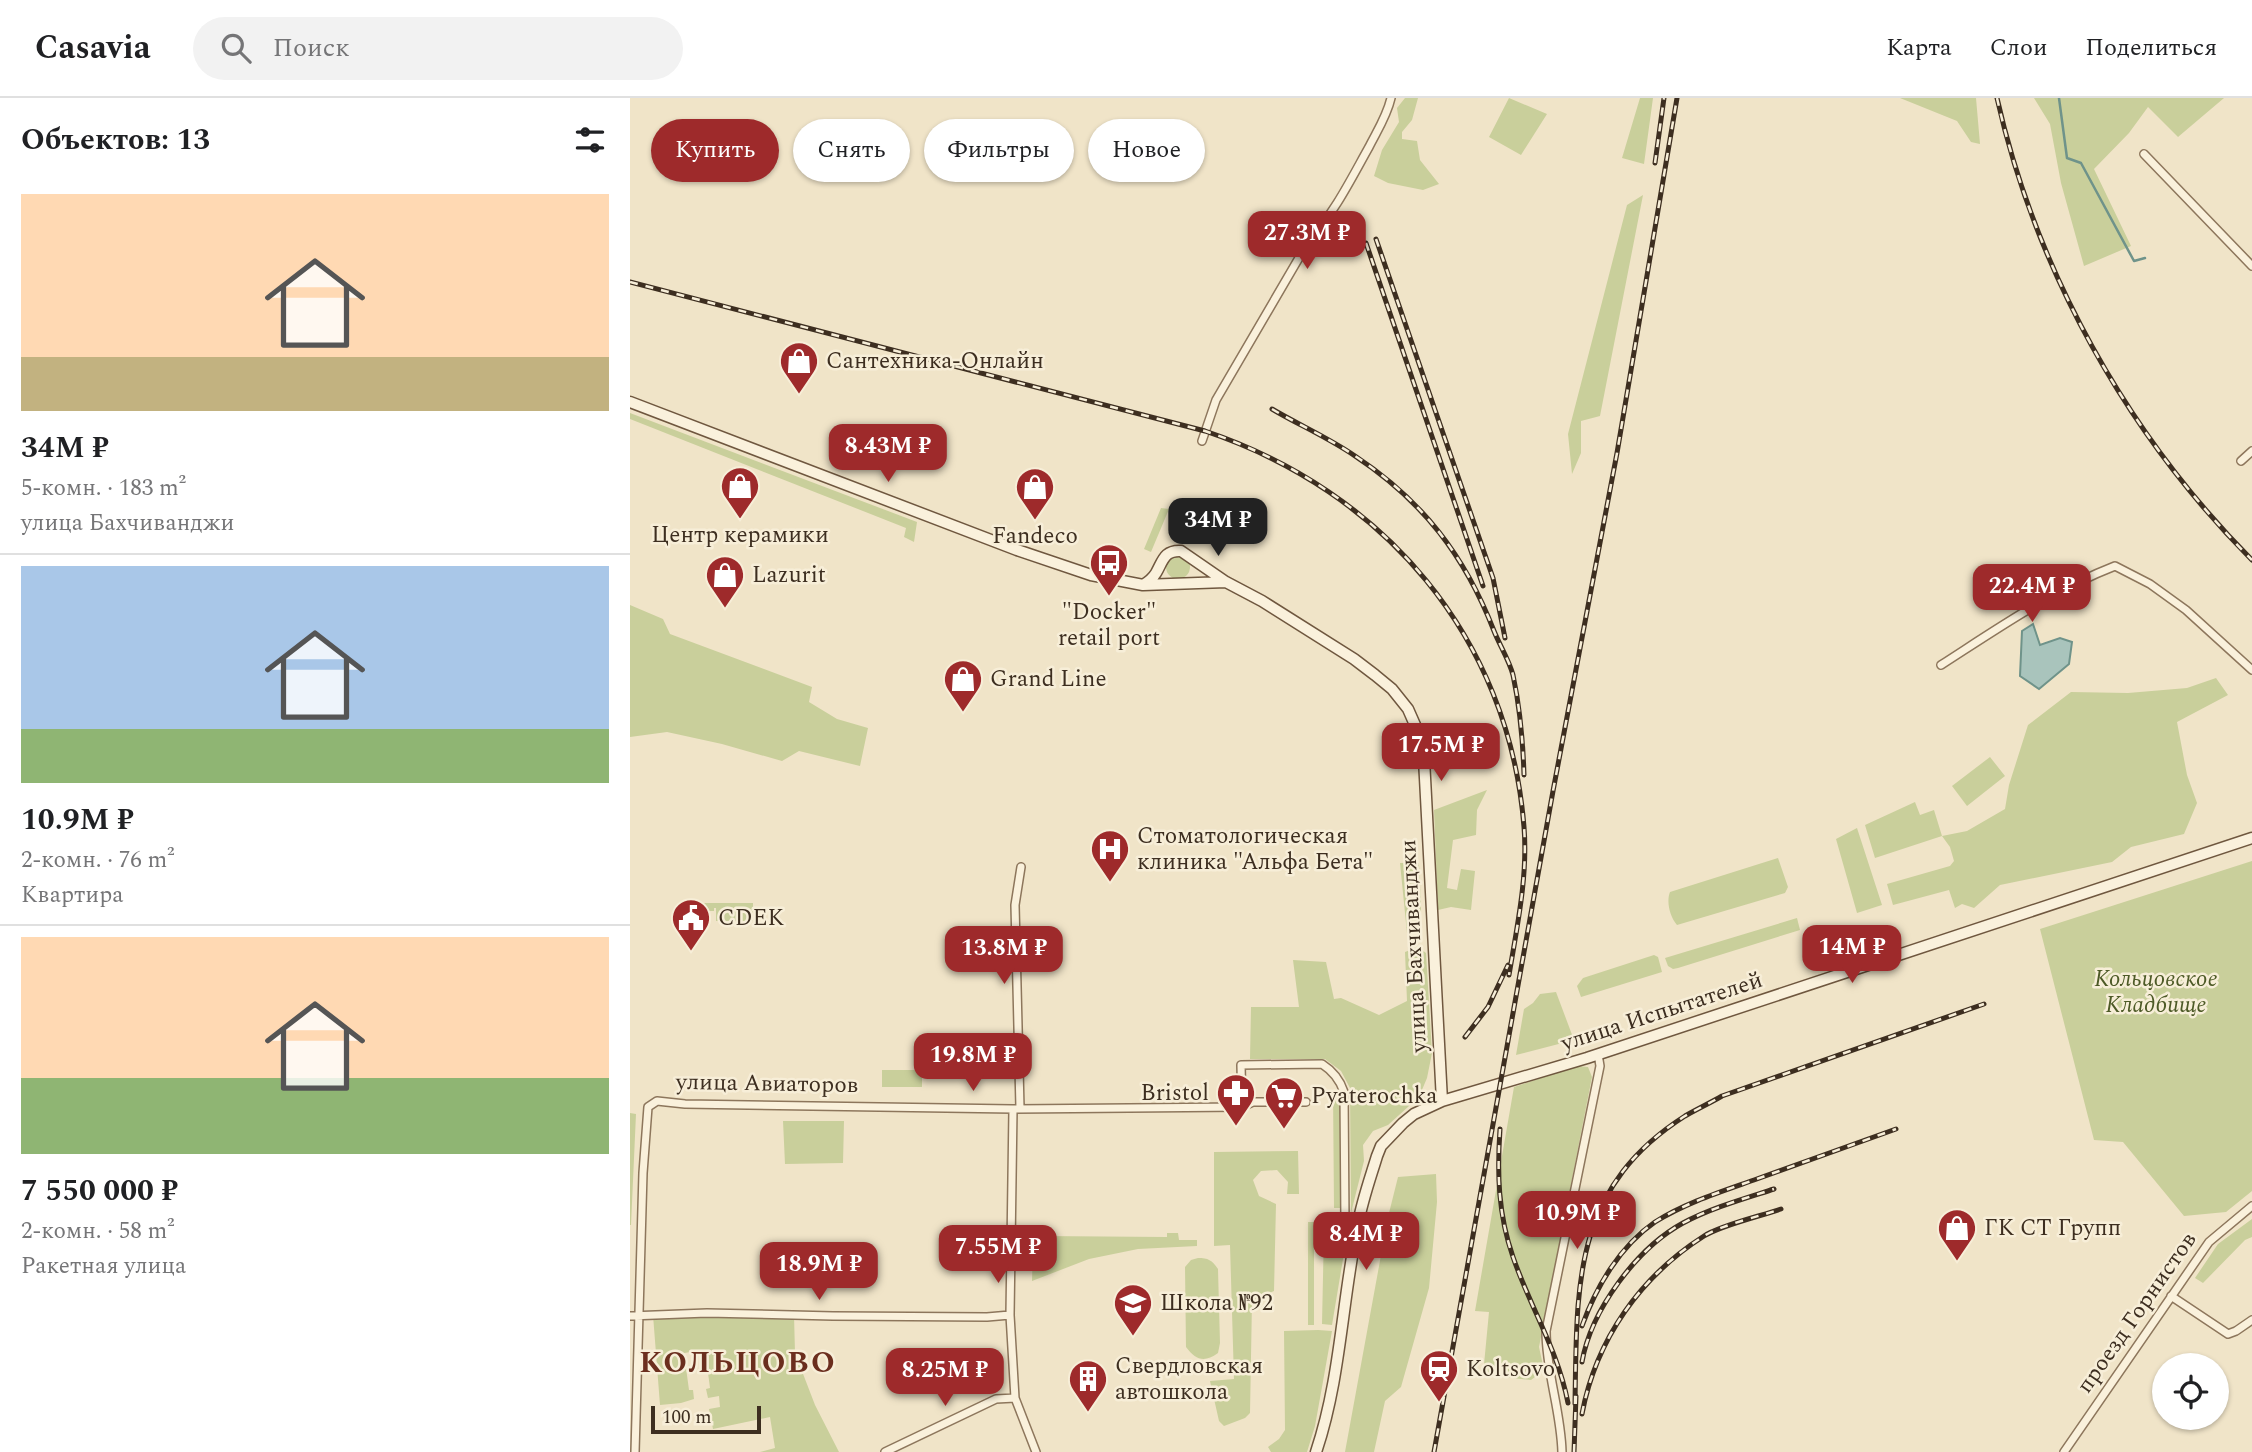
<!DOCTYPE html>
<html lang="ru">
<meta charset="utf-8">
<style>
body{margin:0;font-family:Spectral,serif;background:#f2f2f2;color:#202124;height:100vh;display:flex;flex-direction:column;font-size:26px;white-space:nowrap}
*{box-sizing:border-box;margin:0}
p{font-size:23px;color:#757577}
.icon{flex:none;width:38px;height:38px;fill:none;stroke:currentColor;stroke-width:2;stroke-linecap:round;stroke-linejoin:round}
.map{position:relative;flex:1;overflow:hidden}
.details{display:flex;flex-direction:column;background:#fff;width:630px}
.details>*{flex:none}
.top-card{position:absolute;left:21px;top:21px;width:665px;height:63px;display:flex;gap:14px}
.controls{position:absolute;left:1522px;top:1255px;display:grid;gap:14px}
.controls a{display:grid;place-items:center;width:77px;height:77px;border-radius:50%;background:#fff;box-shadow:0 2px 5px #0004;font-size:35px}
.scale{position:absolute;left:21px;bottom:18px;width:110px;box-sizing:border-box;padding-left:7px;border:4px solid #3d2e20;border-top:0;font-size:19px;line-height:24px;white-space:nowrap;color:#3d2e20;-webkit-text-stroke:5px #f7eed8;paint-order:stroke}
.price{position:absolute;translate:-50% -60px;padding:0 16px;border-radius:14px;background:#9e2a2b;color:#fff;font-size:23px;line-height:46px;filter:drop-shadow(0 2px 4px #0008)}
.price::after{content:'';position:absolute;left:50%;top:42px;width:21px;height:16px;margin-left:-10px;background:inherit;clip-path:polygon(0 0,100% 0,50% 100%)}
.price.active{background:#222;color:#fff}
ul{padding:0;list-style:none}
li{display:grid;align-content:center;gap:14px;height:371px;padding:0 21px}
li+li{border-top:2px solid #e0e0e0}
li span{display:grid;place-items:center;height:217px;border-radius:0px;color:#555}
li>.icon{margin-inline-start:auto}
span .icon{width:126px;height:126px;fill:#fffc;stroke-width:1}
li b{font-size:30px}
h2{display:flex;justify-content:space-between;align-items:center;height:84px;padding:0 21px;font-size:30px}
.pill{padding:0 24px;border-radius:32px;background:#fff;box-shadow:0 2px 5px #0004;font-size:24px;line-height:63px}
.pill.active{background:#9e2a2b;color:#fff}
header{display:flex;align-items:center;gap:42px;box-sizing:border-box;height:98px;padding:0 35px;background:#fff;border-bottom:2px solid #e0e0e0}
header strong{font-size:33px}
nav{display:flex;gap:38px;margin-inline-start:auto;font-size:24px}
.search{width:490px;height:63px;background:#f2f2f2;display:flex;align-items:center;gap:18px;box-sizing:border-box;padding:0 24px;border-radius:38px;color:#757577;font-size:26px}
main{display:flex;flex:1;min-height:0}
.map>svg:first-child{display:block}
.green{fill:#c9cf9b}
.water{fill:#a9c4bc;stroke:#6f938a;stroke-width:2}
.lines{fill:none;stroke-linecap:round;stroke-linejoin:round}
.stream{stroke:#6f938a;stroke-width:2.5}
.minor-casing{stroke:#8d765c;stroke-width:10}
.secondary-casing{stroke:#6f573f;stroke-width:13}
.minor{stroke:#faf1dc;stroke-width:7}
.secondary{stroke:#faf1dc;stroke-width:10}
.rail-casing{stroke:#3d2e20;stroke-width:5}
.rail{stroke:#f7eed8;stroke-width:2.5;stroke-dasharray:8;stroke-linecap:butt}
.labels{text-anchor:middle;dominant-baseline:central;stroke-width:5;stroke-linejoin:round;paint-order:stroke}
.poi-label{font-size:23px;fill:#3d2e20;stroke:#f7eed8;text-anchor:start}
.street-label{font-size:23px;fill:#3d2e20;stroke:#f7eed8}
.park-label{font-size:23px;font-style:italic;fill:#4d5a26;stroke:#f7eed8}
.district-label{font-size:30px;font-weight:bold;letter-spacing:2px;fill:#6b2e1e;stroke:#f7eed8}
</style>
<header>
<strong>Casavia</strong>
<div class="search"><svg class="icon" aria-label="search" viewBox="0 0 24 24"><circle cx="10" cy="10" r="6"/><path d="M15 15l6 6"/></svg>Поиск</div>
<nav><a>Карта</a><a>Слои</a><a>Поделиться</a></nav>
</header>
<main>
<section class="details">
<h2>Объектов: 13<svg class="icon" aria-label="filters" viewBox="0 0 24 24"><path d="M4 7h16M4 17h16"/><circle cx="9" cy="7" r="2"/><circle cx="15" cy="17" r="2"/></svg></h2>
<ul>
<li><span style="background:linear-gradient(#ffd9b3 75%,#c2b280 0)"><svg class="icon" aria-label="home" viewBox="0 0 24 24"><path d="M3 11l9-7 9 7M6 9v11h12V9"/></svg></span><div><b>34M ₽</b><p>5-комн. · 183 m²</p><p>улица Бахчиванджи</p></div></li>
<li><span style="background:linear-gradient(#a9c7e8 75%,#8fb573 0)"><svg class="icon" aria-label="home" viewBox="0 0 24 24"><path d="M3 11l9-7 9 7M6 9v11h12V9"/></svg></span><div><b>10.9M ₽</b><p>2-комн. · 76 m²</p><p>Квартира</p></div></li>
<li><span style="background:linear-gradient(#ffd9b3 65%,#8fb573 0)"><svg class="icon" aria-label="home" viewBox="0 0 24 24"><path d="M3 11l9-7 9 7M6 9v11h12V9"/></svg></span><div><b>7 550 000 ₽</b><p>2-комн. · 58 m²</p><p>Ракетная улица</p></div></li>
</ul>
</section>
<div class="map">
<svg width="1622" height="1354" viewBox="0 0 1622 1354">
<rect width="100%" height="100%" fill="#f0e4c8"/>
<path class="green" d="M775 0H788L782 22 772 34V41L787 43 790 62 809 86 793 92 758 85 744 78 752 52 769 24 767 10Z
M879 0 917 16 891 57 859 39Z
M1010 0H1023L1014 66 992 60Z
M1270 0H1346L1350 46 1341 44 1327 23Z
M1404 0H1594L1548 39 1518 9 1499 35 1464 71 1501 148 1454 168 1431 85 1420 26Z
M1013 97 970 318 951 323V355L942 376 938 336 997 107Z
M0 315 287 424 284 444 274 439 276 430 0 321Z
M531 410 539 411 521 454 514 451Z
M536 469a12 12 0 1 1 24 0a12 12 0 1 1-24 0Z
M0 507 33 521 40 536 182 589 179 604 207 621 238 630 230 668 169 653 152 663 92 646 37 634 0 639Z
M1586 580 1598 597 1547 624 1557 677 1567 705 1554 736 1501 749 1482 764 1370 787 1344 810 1332 806 1325 810 1319 792 1263 807 1257 786 1320 768 1324 763 1320 749 1312 738 1245 760 1235 727 1285 704 1290 717 1304 712 1312 738 1337 733 1375 711 1379 687 1398 627 1441 594 1498 595 1557 590Z
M1360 659 1375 678 1337 708 1322 688Z
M857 692 847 712 846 737 823 742 817 790 827 792 831 771 845 773 841 812 821 809 808 812 804 712Z
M1227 730 1252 807 1227 815 1206 741Z
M1148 760 1158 789 1155 795 1047 827C1040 819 1036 804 1040 794Z
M1622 763V1093L1596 1114 1554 1118 1493 1044 1464 1042 1410 831Z
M770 765H789L791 808 790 833 777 835Z
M70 805H123V823H86V810H84V813H70Z
M1167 820 1170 832 1048 870 1043 871 1038 868 1035 860Z
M788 849 796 855 802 955 797 980 789 999 758 1027 743 1033 733 1047 734 1063 721 1115 720 990 711 973 695 961H620L621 909H669L663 862 696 864 704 901 711 900 749 917 777 903 775 854Z
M1024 857 1028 859 1032 874 951 899 947 888 953 880Z
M926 894 944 942 886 957 894 911 903 905 910 896Z
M947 968 958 969 962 979 909 1249 914 1272 901 1282 853 1277 859 1214 845 1213 884 989Z
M252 972H292V989H252Z
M703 993 713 994V1110H704Z
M0 1015 6 1016 1 1127H0Z
M153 1023H214L213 1065 155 1066Z
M668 1053 669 1096H657L658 1084 647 1072 631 1073 623 1082 629 1098 646 1106 644 1193 622 1203 620 1315 615 1320 594 1328 589 1323 580 1283 604 1281 600 1147 584 1148V1054Z
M806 1076 807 1104 799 1190 771 1289 755 1303 744 1354H715L758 1119 768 1079Z
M1622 1121V1139L1615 1142 1573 1185 1565 1180 1588 1146Z
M678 1124H684V1227H678Z
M718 1131 702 1227 692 1226 694 1132Z
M537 1135H548L549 1142H567V1148L508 1151 459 1161 402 1183 403 1150 411 1138 537 1139Z
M568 1160C578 1160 582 1162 588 1171L590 1245 588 1255C574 1265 566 1262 556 1249L555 1169 561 1162Z
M23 1217H164L165 1255 185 1307 209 1354H130L145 1350 140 1319 83 1331 79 1311 90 1309 89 1298 78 1300 76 1291 80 1290 75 1252 54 1255 59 1292H63L64 1301 51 1305 30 1307Z
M688 1232 702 1233 685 1328 677 1354H641L638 1349 649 1341 655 1332 654 1233Z"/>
<path class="water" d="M1403 526 1410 547 1430 540 1442 544 1439 566 1409 591 1390 578 1392 533Z"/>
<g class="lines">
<path class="stream" d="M1429 0 1437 60 1451 65 1504 163 1515 160"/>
<g class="minor-casing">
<path id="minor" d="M1514 56 1622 168
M572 343 586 302 680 141C705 114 721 81 739 49 747 33 757 18 761 0
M1611 363 1622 353
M1311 567C1367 531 1423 492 1485 468L1520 486 1556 512 1622 572
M612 1009 611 967 692 966C703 973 710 982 714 994L715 1125 728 1126
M390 1010 385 807 391 769
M383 1011 380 1217 385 1300 406 1354
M1541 1198 1598 1236 1606 1233 1622 1222
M0 1218 77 1215 203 1218 357 1219 380 1217
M5 1354 13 1075 18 1009 27 1003 55 1006 383 1011 612 1009 623 1004H676
M255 1354 366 1301 385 1300
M932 1354C931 1313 916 1274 916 1233L970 968 968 956
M1434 1354 1579 1144 1622 1108"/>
</g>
<g class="secondary-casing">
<path id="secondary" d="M0 304 387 452 461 477 513 487 596 484
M513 487C518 484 523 480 526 475 533 463 534 452 551 453L596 484 632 503 724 561 745 577 762 591 778 611 789 636 794 661 812 1003
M686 1354C711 1280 712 1201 728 1126 732 1103 740 1081 747 1058L751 1048 773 1025 784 1016 812 1003 957 960 1622 740"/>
</g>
<use href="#minor" class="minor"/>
<use href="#secondary" class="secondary"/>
<g class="rail-casing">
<path id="rail" d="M1367 0C1406 173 1497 336 1622 462
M1025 65 1034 0
M746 141 863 480 875 540
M736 145 853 488
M0 184 575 333C754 393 879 539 894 729 898 778 887 829 879 877
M642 311C669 327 699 340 725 358 793 403 835 458 864 533 870 548 879 562 883 577 890 610 893 644 894 677
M835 939 858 909 878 867
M870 1031C867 1075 868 1116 883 1159 900 1209 928 1252 938 1305
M952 1228C966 1189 990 1148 1025 1124 1055 1105 1090 1094 1124 1082 1171 1065 1219 1048 1266 1031
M952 1264C961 1212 1007 1150 1053 1125 1081 1110 1113 1101 1144 1091
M945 1306C947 1187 942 1090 1055 1018 1067 1011 1080 1005 1092 998L1354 906
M952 1316C966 1241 1011 1178 1074 1138 1091 1127 1131 1118 1151 1111
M804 1354 923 693 987 355 1047 0
M944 1354 946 1298"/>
</g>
<use href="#rail" class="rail"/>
</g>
<defs>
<g id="shop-pin" transform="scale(2.0125)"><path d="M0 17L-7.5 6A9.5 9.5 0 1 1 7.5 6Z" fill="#9e2a2b" stroke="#f7eed8"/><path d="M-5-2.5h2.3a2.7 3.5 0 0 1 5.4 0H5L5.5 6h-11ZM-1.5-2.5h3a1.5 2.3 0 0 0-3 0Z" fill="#fff"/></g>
<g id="bus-pin" transform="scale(2.0125)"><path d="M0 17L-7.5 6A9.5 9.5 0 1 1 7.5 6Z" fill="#9e2a2b" stroke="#f7eed8"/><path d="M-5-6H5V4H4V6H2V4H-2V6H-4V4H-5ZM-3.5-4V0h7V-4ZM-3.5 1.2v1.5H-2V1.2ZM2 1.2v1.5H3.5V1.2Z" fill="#fff"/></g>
<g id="hospital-pin" transform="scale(2.0125)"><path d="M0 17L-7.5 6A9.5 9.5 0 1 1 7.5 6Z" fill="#9e2a2b" stroke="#f7eed8"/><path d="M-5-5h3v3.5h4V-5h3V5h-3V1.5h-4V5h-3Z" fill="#fff"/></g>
<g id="civic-pin" transform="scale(2.0125)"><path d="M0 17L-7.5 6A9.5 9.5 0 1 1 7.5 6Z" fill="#9e2a2b" stroke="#f7eed8"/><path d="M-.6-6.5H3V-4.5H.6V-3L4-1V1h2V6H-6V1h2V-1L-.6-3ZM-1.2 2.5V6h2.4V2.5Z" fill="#fff"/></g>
<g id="pharmacy-pin" transform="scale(2.0125)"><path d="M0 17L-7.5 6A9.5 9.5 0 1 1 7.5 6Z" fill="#9e2a2b" stroke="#f7eed8"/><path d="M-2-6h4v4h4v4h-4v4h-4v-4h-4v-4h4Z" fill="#fff"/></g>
<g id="supermarket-pin" transform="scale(2.0125)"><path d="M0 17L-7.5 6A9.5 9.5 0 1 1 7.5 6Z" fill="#9e2a2b" stroke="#f7eed8"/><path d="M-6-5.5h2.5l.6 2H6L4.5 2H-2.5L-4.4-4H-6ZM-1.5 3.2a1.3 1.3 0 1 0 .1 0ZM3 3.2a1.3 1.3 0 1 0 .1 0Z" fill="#fff"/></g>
<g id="school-pin" transform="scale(2.0125)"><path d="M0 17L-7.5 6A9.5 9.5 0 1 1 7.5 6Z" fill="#9e2a2b" stroke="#f7eed8"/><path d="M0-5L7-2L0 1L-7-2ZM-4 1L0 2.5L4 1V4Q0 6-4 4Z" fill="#fff"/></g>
<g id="station-pin" transform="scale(2.0125)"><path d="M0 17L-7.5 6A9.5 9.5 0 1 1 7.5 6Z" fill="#9e2a2b" stroke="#f7eed8"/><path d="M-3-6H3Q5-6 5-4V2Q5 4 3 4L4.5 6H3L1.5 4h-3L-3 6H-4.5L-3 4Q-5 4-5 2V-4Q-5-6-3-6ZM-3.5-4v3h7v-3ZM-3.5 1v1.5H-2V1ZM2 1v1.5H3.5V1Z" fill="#fff"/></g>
<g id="building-pin" transform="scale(2.0125)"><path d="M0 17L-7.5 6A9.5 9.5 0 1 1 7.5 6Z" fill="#9e2a2b" stroke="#f7eed8"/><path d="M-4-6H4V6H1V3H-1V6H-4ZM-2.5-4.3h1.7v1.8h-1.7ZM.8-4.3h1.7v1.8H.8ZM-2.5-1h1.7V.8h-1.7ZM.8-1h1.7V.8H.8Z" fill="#fff"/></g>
</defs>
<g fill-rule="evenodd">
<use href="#shop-pin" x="169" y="263"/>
<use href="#shop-pin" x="110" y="388"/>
<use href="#shop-pin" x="405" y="389"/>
<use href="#bus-pin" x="479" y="465"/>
<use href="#shop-pin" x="95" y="477"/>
<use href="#shop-pin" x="333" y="581"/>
<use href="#hospital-pin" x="480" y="751"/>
<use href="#civic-pin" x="61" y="820"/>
<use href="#pharmacy-pin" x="606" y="995"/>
<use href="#supermarket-pin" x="654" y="998"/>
<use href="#shop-pin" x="1327" y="1130"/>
<use href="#school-pin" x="503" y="1205"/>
<use href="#station-pin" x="809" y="1271"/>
<use href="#building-pin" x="458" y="1281"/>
</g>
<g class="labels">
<g class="poi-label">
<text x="196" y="263">Сантехника-Онлайн</text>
<text x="110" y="437" text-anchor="middle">Центр керамики</text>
<text x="405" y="438" text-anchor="middle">Fandeco</text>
<text x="122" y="477">Lazurit</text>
<text x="479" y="514" text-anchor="middle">"Docker"<tspan x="479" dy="26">retail port</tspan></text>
<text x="360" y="581">Grand Line</text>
<text x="507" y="738">Стоматологическая<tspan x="507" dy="26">клиника "Альфа Бета"</tspan></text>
<text x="88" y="820">CDEK</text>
<text x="579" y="995" text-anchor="end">Bristol</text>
<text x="681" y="998">Pyaterochka</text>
<text x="1354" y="1130">ГК СТ Групп</text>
<text x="530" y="1205">Школа №92</text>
<text x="485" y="1268">Свердловская<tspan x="485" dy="26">автошкола</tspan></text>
<text x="836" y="1271">Koltsovo</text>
</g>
<g class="street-label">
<text transform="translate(784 848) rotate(-93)">улица Бахчиванджи</text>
<text transform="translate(1032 914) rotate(-18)">улица Испытателей</text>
<text transform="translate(137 986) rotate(1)">улица Авиаторов</text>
<text transform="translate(1507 1215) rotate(-55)">проезд Горнистов</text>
</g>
<g class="park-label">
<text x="1526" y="881">Кольцовское<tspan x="1526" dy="26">Кладбище</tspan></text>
</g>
<g class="district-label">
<text x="108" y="1265">КОЛЬЦОВО</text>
</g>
</g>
</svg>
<div class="controls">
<a><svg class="icon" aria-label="locate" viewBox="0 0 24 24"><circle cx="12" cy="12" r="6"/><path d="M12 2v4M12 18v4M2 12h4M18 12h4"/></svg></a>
</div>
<div class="scale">100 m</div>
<b class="price" style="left:677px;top:173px">27.3M ₽</b>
<b class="price" style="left:258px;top:386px">8.43M ₽</b>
<b class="price active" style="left:588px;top:460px">34M ₽</b>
<b class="price" style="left:1402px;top:526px">22.4M ₽</b>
<b class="price" style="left:811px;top:685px">17.5M ₽</b>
<b class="price" style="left:1222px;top:887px">14M ₽</b>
<b class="price" style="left:374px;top:888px">13.8M ₽</b>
<b class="price" style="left:343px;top:995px">19.8M ₽</b>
<b class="price" style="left:947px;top:1153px">10.9M ₽</b>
<b class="price" style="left:736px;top:1174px">8.4M ₽</b>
<b class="price" style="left:368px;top:1187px">7.55M ₽</b>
<b class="price" style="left:189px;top:1204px">18.9M ₽</b>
<b class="price" style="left:315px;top:1310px">8.25M ₽</b>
<div class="top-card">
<a class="pill active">Купить</a>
<a class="pill">Снять</a>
<a class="pill">Фильтры</a>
<a class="pill">Новое</a>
</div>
</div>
</main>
